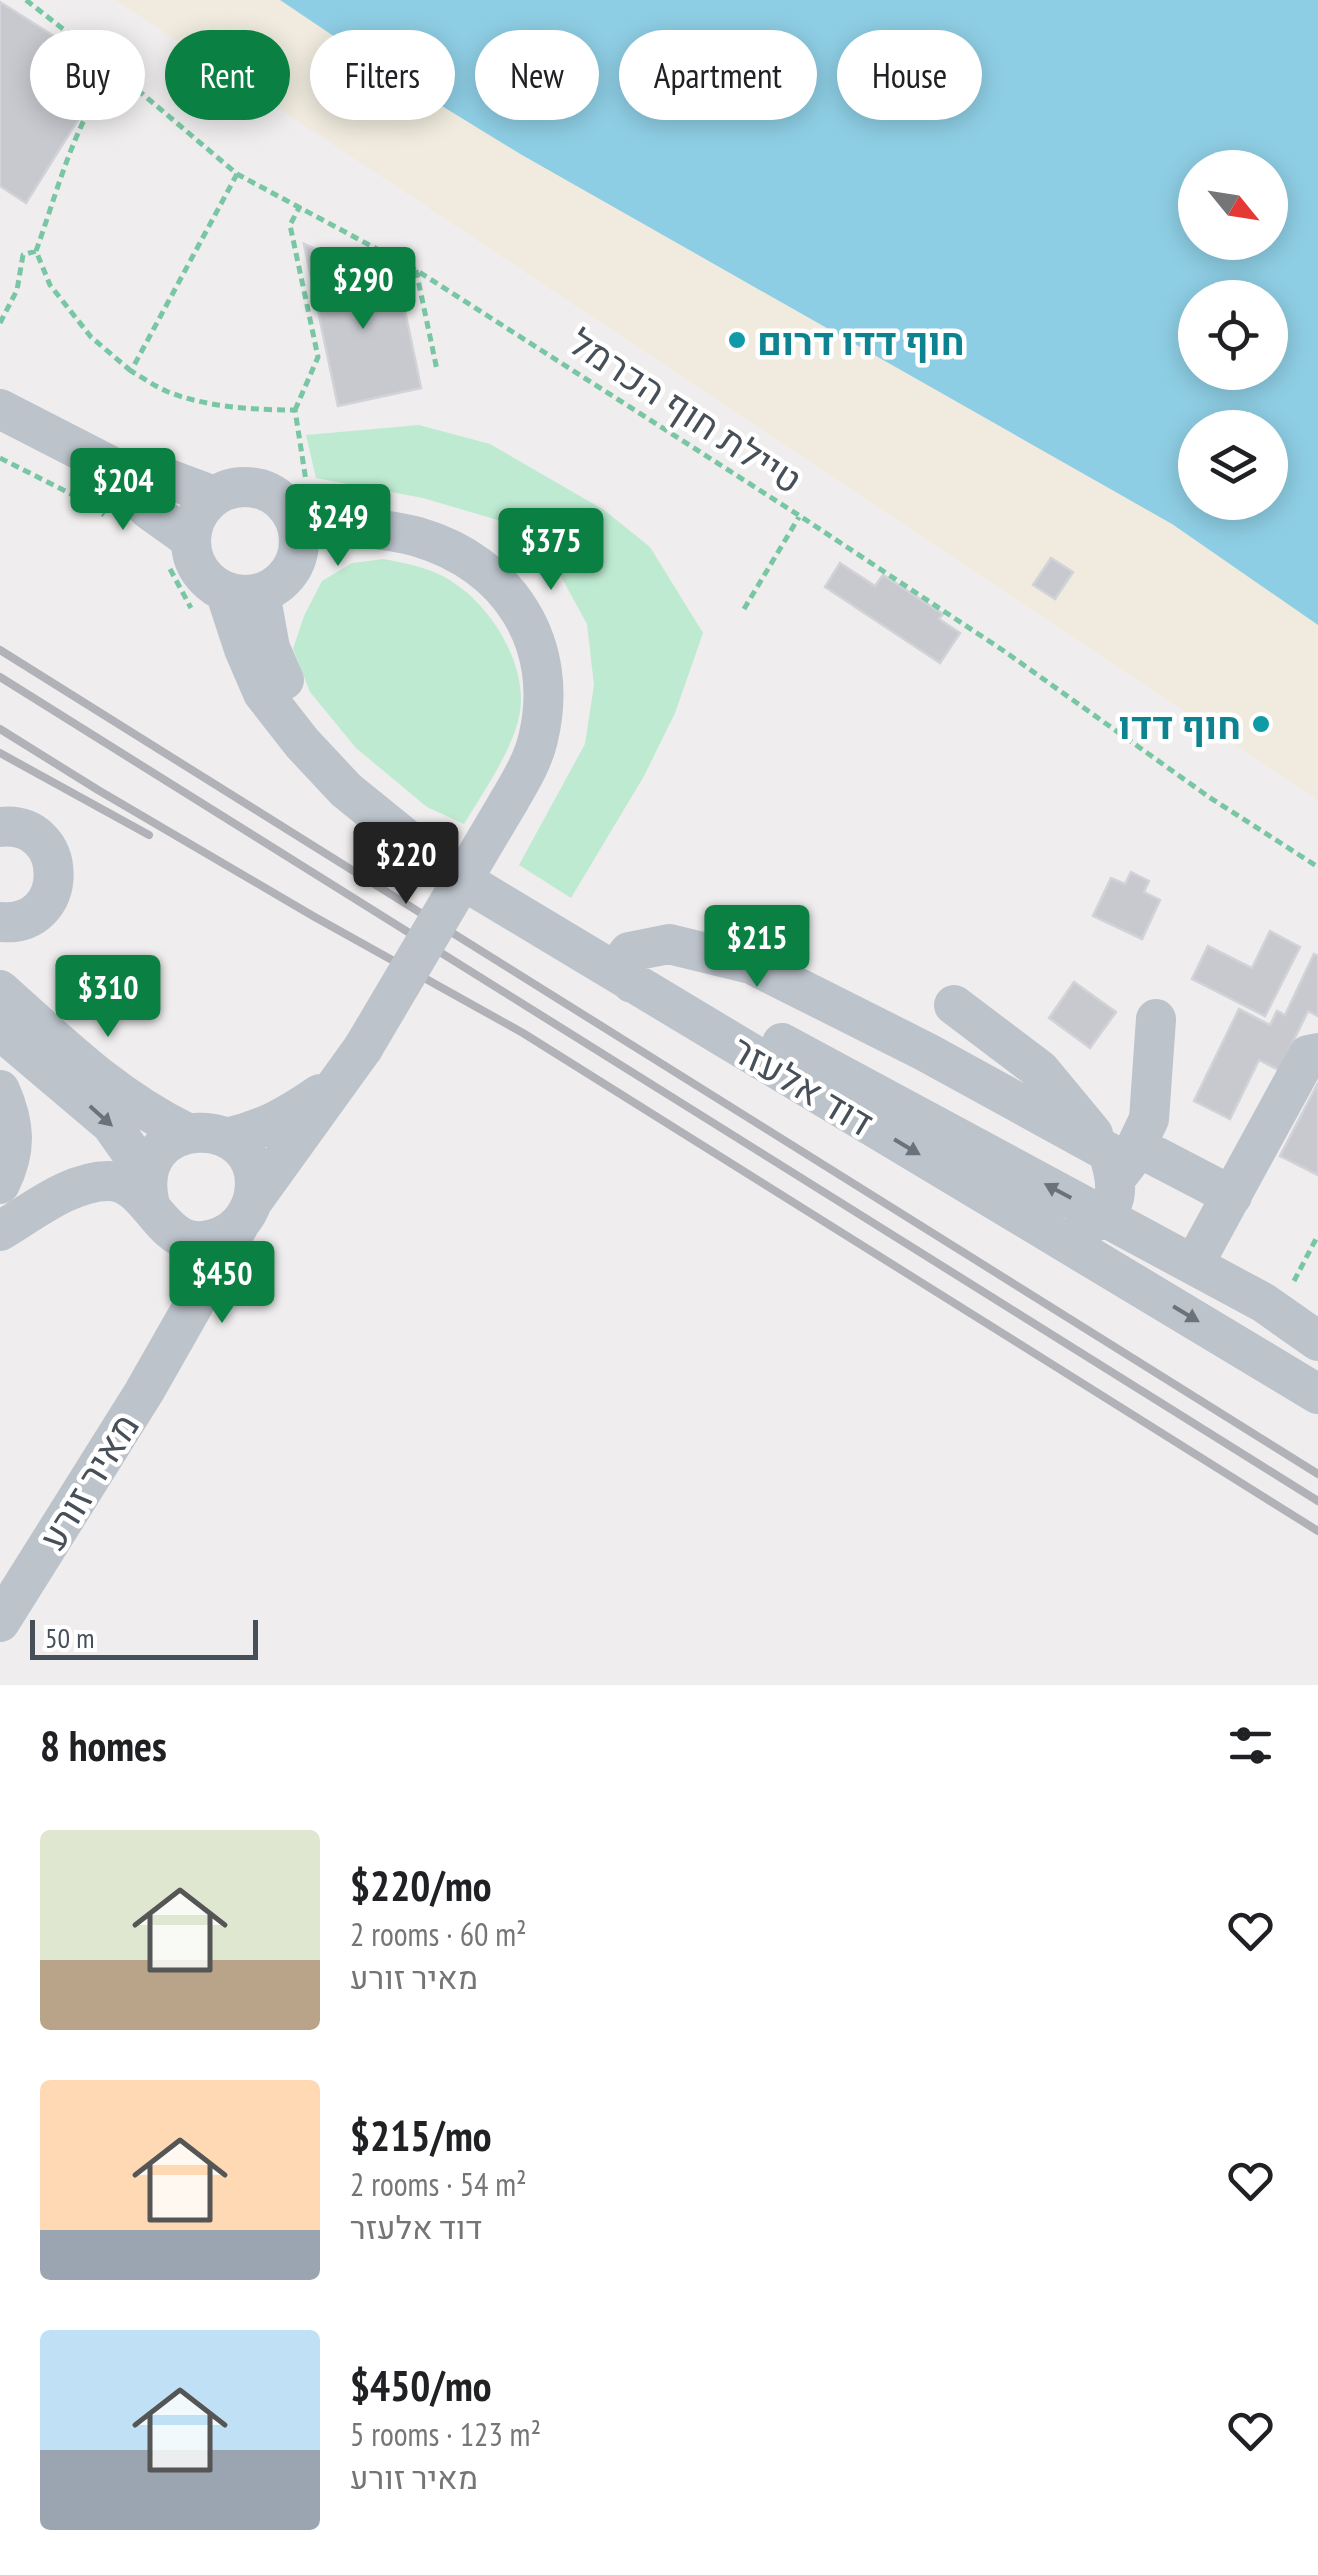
<!DOCTYPE html>
<meta charset="utf-8">
<style>
body{margin:0;font-family:"PT Sans Narrow",Heebo,sans-serif;background:#f6f6f6;color:#202124;height:100vh;display:flex;flex-direction:column;font-size:38px;white-space:nowrap}
*{box-sizing:border-box;margin:0}
p{font-size:32px;color:#757577}
.icon{flex:none;width:55px;height:55px;fill:none;stroke:currentColor;stroke-width:2;stroke-linecap:round;stroke-linejoin:round}
.map{position:relative;height:1685px;overflow:hidden}
.panel{display:flex;flex-direction:column;background:#fff;flex:1}
.panel>*{flex:none}
.hud{position:absolute;left:30px;top:30px;width:1260px;height:90px;display:flex;gap:20px}
.needle{width:65px;rotate:120deg}
.controls{position:absolute;left:1178px;top:150px;display:grid;gap:20px}
.controls a{display:grid;place-items:center;width:110px;height:110px;border-radius:50%;background:#fff;box-shadow:0 5px 25px #0003;font-size:50px}
.scale{position:absolute;left:30px;bottom:25px;width:228px;box-sizing:border-box;padding-left:10px;border:5px solid #474f59;border-top:0;font-size:28px;line-height:35px;white-space:nowrap;color:#474f59;-webkit-text-stroke:8px #fff;paint-order:stroke}
.price{position:absolute;translate:-50% -85px;padding:0 22px;border-radius:10px;background:#0b8043;color:#fff;font-size:32px;line-height:65px;filter:drop-shadow(0 2px 5px #0008)}
.price::after{content:'';position:absolute;left:50%;top:60px;width:30px;height:22px;margin-left:-15px;background:inherit;clip-path:polygon(0 0,100% 0,50% 100%)}
.price.current{background:#222;color:#fff}
ul{padding:0;list-style:none}
li{display:flex;align-items:center;gap:30px;height:250px;padding:0 40px}
li span{display:grid;place-items:center;flex:none;width:280px;height:200px;border-radius:10px;color:#555}
li>.icon{margin-inline-start:auto}
span .icon{width:120px;height:120px;fill:#fffc;stroke-width:1}
li b{font-size:42px}
h2{display:flex;justify-content:space-between;align-items:center;height:120px;padding:0 40px;font-size:42px}
.chip{padding:0 35px;border-radius:45px;background:#fff;box-shadow:0 5px 25px #0003;font-size:35px;line-height:90px}
.chip.current{background:#0b8043;color:#fff}
.map>svg:first-child{display:block}
.green{fill:#beead1}
.sand{fill:#f0ebde}
.water{fill:#8ecee4;fill-rule:evenodd}
.building{fill:#c7c9cf;stroke:#d1d3d8;stroke-width:2.5}
.lines{fill:none;stroke-linecap:round;stroke-linejoin:round}
.path{stroke:#79c6a4;stroke-width:5;stroke-dasharray:8 5;stroke-linecap:butt}
.minor{stroke:#bcc3cb;stroke-width:40}
.rail{stroke:#b0b2b7;stroke-width:8}
.minor-bridge{stroke:#bcc3cb;stroke-width:40}
.oneway{fill:#6a727b}
.culture-dot{fill:#0f9aa8;stroke:#fff;stroke-width:4}
.labels{text-anchor:middle;dominant-baseline:central;stroke-width:9;stroke-linejoin:round;paint-order:stroke}
.culture-label{font-size:38px;font-weight:bold;fill:#0d838f;stroke:#fff;text-anchor:start}
.street-label{font-size:38px;fill:#474f59;stroke:#fff}
</style>
<div class="map">
<svg width="1318" height="1685" viewBox="0 0 1318 1685">
<rect width="100%" height="100%" fill="#efeded"/>
<path class="green" d="M419 425 490 444 604 510 650 547 703 633 675 713 644 776 571 898 519 865 585 744 594 685 587 624 552 560 501 521 423 498 316 478 306 435Z
M384 559C410 564 436 569 457 585 494 611 527 666 520 712 514 749 483 792 464 824L427 807 356 748 310 692 293 649 304 616 322 581 352 563Z"/>
<path class="sand" d="M116 0H280L393 76 522 155 1172 524 1318 625V800Z"/>
<path class="water" d="M280 0H1318V625L1172 524 522 155 393 76ZM1195 168H1270V242H1195ZM1195 298H1270V372H1195ZM1195 428H1270V502H1195Z"/>
<path class="building" d="M0 2 84 55 76 67 101 83 26 203 0 186Z
M304 244 344 261 350 287 398 277 421 388 338 406Z
M1051 558 1073 572 1055 599 1033 585Z
M840 563 875 586 883 575 943 614 939 619 960 633 940 663 825 587Z
M1131 872 1149 881 1144 892 1160 900 1142 939 1093 916 1111 878 1125 884Z
M1270 931 1300 947 1265 1016 1192 979 1208 946 1252 968Z
M1314 954 1318 956V1016L1308 1011 1279 1070 1259 1060 1230 1119 1194 1101 1239 1009 1270 1025 1277 1011 1285 1015Z
M1074 982 1116 1012 1090 1048 1049 1018Z
M1318 1083V1175L1280 1156Z"/>
<g class="lines">
<path class="path" d="M26 0 100 58 237 174 416 270 800 516 1004 651 1209 797 1318 867
M237 174 131 371C142 377 154 386 166 391 204 407 254 410 295 410L306 481
M36 251C58 190 74 122 114 71
M416 270 437 370
M0 323 17 290 23 255 36 251 50 285 91 337 131 371
M295 410 318 357 290 225 300 206
M0 458 87 502 104 515
M170 569 191 608
M744 609 799 517
M1294 1281 1318 1235"/>
<path class="minor" d="M0 409 111 466 166 478 214 496
M111 466 148 509 190 539
M191 541a54 54 0 1 1 108 0a54 54 0 1 1-108 0Z
M291 512C331 529 376 525 418 537 510 564 561 645 538 739 533 761 520 782 509 801
M225 591 244 649 263 693 302 743 346 790 441 867 1318 1394
M260 593 270 648 284 680
M0 827C71 819 72 929 0 922
M632 983 621 970V963L629 952 669 944 751 964 926 1052 1108 1152C1119 1186 1122 1212 1083 1227
M0 990C61 1045 112 1096 187 1133
M954 1005 1040 1070 1093 1134
M0 1030 111 1124 135 1158 146 1187
M782 1043 1264 1303 1318 1341
M0 1090C15 1124 17 1150 0 1184
M226 1138C263 1130 290 1115 320 1094
M1136 1146 1232 1196
M1116 1178 1129 1161 1149 1119 1156 1019
M252 1202 363 1048
M0 1231C31 1213 71 1180 110 1181 156 1183 161 1264 224 1235 240 1227 251 1211 254 1194 267 1110 126 1111 150 1205
M1194 1264 1308 1055 1318 1053
M0 1622 144 1392 239 1225"/>
<path class="rail" d="M0 650 1318 1474
M0 677 1318 1501
M0 729 98 790 313 916 523 1033 1318 1531
M0 753 149 835"/>
<path class="minor-bridge" d="M363 1048 509 801"/>
</g>
<defs><path id="oneway-solid" d="M-6-.8H1V-3.2L6.5 0L1 3.2V.8H-6Z" transform="scale(2.5)"/></defs>
<g class="oneway">
<use href="#oneway-solid" transform="translate(101 1116) rotate(42)"/>
<use href="#oneway-solid" transform="translate(907 1147) rotate(31)"/>
<use href="#oneway-solid" transform="translate(1058 1191) rotate(-152)"/>
<use href="#oneway-solid" transform="translate(1186 1314) rotate(31)"/>
</g>
<g class="culture-dot">
<circle cx="737" cy="340" r="10"/>
<circle cx="1261" cy="724" r="10"/>
</g>
<g class="labels">
<g class="culture-label">
<text x="757" y="340">חוף דדו דרום</text>
<text x="1241" y="724" text-anchor="end">חוף דדו</text>
</g>
<g class="street-label">
<text transform="translate(686 410) rotate(33)">טיילת חוף הכרמל</text>
<text transform="translate(803 1085) rotate(31)">דוד אלעזר</text>
<text transform="translate(88 1481) rotate(-58)">מאיר זורע</text>
</g>
</g>
</svg>
<div class="controls">
<a><svg class="needle" viewBox="-14 -14 28 28"><path d="M0-13l5 13h-10z" fill="#e53935"/><path d="M0 13l5-13h-10z" fill="#757577"/></svg></a>
<a><svg class="icon" aria-label="locate" viewBox="0 0 24 24"><circle cx="12" cy="12" r="6"/><path d="M12 2v4M12 18v4M2 12h4M18 12h4"/></svg></a>
<a><svg class="icon" aria-label="layers" viewBox="0 0 24 24"><path d="M12 4l9 5-9 5-9-5zM3 14l9 5 9-5"/></svg></a>
</div>
<div class="scale">50 m</div>
<b class="price" style="left:363px;top:332px">$290</b>
<b class="price" style="left:123px;top:533px">$204</b>
<b class="price" style="left:338px;top:569px">$249</b>
<b class="price" style="left:551px;top:593px">$375</b>
<b class="price current" style="left:406px;top:907px">$220</b>
<b class="price" style="left:757px;top:990px">$215</b>
<b class="price" style="left:108px;top:1040px">$310</b>
<b class="price" style="left:222px;top:1326px">$450</b>
<div class="hud">
<a class="chip">Buy</a>
<a class="chip current">Rent</a>
<a class="chip">Filters</a>
<a class="chip">New</a>
<a class="chip">Apartment</a>
<a class="chip">House</a>
</div>
</div>
<section class="panel">
<h2>8 homes<svg class="icon" aria-label="filters" viewBox="0 0 24 24"><path d="M4 7h16M4 17h16"/><circle cx="9" cy="7" r="2"/><circle cx="15" cy="17" r="2"/></svg></h2>
<ul>
<li><span style="background:linear-gradient(#dfe7d0 65%,#b9a48a 0)"><svg class="icon" aria-label="home" viewBox="0 0 24 24"><path d="M3 11l9-7 9 7M6 9v11h12V9"/></svg></span><div><b>$220/mo</b><p>2 rooms · 60 m²</p><p>מאיר זורע</p></div><svg class="icon" aria-label="heart" viewBox="0 0 24 24"><path d="M12 20l-8-8c-3-5 5-10 8-4 3-6 11-1 8 4z"/></svg></li>
<li><span style="background:linear-gradient(#ffd9b3 75%,#9aa5b1 0)"><svg class="icon" aria-label="home" viewBox="0 0 24 24"><path d="M3 11l9-7 9 7M6 9v11h12V9"/></svg></span><div><b>$215/mo</b><p>2 rooms · 54 m²</p><p>דוד אלעזר</p></div><svg class="icon" aria-label="heart" viewBox="0 0 24 24"><path d="M12 20l-8-8c-3-5 5-10 8-4 3-6 11-1 8 4z"/></svg></li>
<li><span style="background:linear-gradient(#bfe0f5 60%,#9aa5b1 0)"><svg class="icon" aria-label="home" viewBox="0 0 24 24"><path d="M3 11l9-7 9 7M6 9v11h12V9"/></svg></span><div><b>$450/mo</b><p>5 rooms · 123 m²</p><p>מאיר זורע</p></div><svg class="icon" aria-label="heart" viewBox="0 0 24 24"><path d="M12 20l-8-8c-3-5 5-10 8-4 3-6 11-1 8 4z"/></svg></li>
</ul>
</section>
